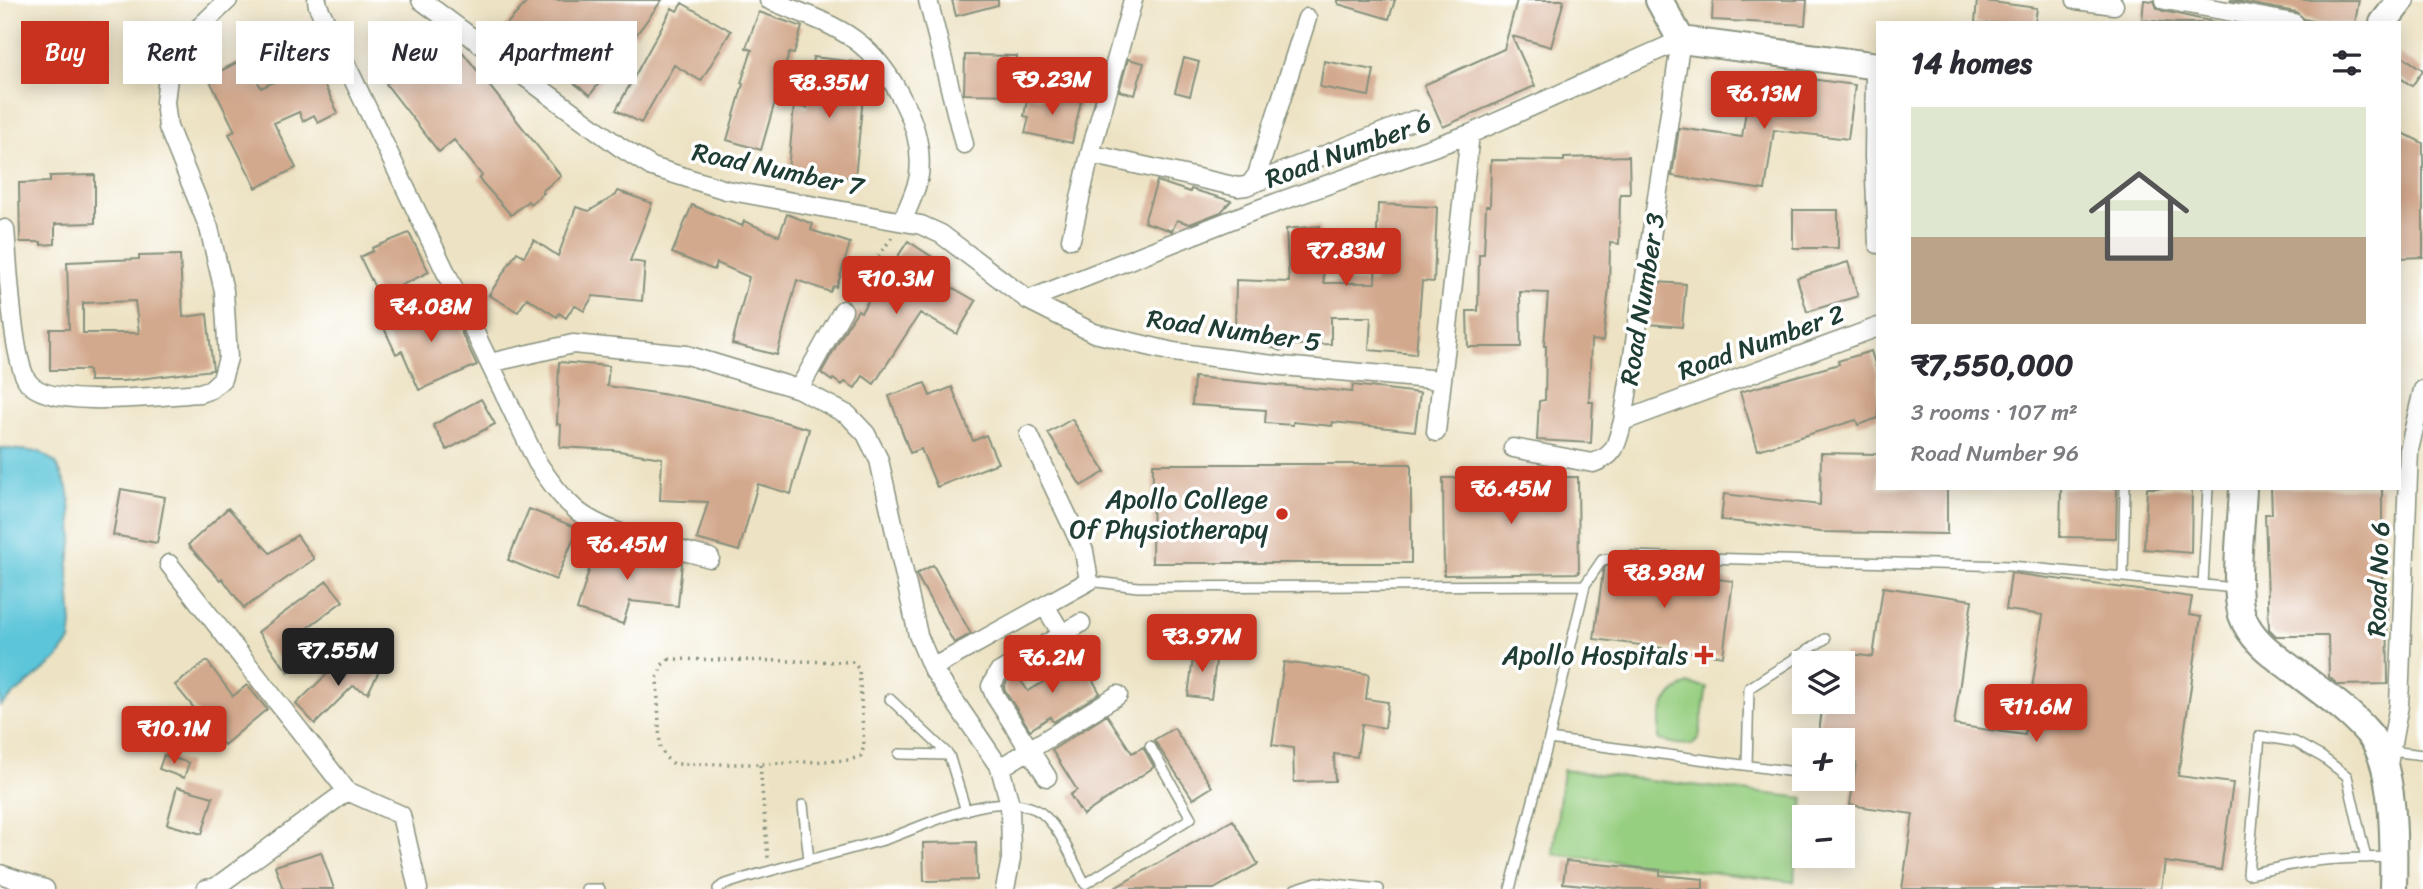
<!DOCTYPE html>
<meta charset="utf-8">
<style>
body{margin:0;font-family:Sriracha,sans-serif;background:#f7f7f7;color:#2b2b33;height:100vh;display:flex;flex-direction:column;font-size:26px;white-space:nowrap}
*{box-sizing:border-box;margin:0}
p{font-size:23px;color:#7c7c81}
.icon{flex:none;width:38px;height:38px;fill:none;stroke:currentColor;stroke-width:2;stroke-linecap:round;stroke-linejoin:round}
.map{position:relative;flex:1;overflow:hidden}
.sheet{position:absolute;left:1876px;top:21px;width:525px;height:469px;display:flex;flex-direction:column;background:#fff;border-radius:0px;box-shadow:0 4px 18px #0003}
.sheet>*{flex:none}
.hud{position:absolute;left:21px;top:21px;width:665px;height:63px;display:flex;gap:14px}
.tools{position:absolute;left:1792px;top:651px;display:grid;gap:14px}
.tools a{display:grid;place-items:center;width:63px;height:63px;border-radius:0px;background:#fff;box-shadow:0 4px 18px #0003;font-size:35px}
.price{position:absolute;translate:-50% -60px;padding:0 16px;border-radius:7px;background:#c8321e;color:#fff;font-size:23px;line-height:46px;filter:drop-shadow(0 2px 4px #0008)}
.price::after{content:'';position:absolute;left:50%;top:42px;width:21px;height:16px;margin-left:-10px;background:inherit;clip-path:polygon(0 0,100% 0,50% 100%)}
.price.active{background:#222;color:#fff}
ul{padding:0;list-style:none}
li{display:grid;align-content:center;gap:14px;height:371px;padding:0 35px}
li+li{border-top:2px solid #e1e1e2}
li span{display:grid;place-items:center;height:217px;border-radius:0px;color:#555}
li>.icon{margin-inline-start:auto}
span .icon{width:126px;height:126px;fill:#fffc;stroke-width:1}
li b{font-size:30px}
h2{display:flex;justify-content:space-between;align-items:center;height:84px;padding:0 35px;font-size:30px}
.pill{padding:0 24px;border-radius:0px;background:#fff;box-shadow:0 4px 18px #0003;font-size:24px;line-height:63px}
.pill.active{background:#c8321e;color:#fff}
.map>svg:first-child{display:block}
.green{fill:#97cf81;stroke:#5b865a;stroke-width:2}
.water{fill:#5cc5d9;stroke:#3e8186;stroke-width:2}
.building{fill:#d3a98d;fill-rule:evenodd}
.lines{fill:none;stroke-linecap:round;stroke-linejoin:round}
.lane-casing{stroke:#86907c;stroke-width:12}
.street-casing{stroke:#86907c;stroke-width:21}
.secondary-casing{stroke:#86907c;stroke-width:30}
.path{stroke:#86907c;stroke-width:3.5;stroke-dasharray:2 5;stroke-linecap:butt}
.lane{stroke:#fff;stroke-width:9}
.street{stroke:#fff;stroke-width:18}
.secondary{stroke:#fff;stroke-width:26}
.poi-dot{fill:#c8321e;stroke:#fff;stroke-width:2.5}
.labels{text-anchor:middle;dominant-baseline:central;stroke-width:7;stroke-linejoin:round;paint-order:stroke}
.street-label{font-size:26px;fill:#1f3d34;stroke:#fff}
.poi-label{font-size:26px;fill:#1f3d34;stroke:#fff;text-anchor:end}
</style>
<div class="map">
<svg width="2423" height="889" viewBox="0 0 2423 889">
<rect width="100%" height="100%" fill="#fff"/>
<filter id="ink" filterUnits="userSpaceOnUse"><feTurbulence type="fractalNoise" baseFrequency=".0143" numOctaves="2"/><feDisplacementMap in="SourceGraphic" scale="14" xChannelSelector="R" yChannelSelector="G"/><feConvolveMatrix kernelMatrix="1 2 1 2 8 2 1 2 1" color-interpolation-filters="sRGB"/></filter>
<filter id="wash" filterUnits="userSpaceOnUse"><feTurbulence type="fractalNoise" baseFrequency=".00686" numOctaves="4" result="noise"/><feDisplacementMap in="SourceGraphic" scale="28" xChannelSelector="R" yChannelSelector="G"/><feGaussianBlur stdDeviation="1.57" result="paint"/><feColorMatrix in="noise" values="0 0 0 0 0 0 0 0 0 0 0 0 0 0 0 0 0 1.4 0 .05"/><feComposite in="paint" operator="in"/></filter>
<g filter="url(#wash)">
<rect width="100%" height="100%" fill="#ede3c4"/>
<path class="green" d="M1689 684 1707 687 1699 737 1692 745 1676 744 1659 740C1658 715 1664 692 1689 684Z
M1563 770 1804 798 1794 882 1553 854Z"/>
<path class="water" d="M0 448 40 452 56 463 69 492 73 536 68 569 72 625 70 641 56 660 0 706Z"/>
<g id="blocks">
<path class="building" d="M529 0H662L636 35 620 25 605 48 618 58 590 95 543 60 540 64 502 29Z
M952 0H998V5L956 16Z
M1338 0H1395L1389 19 1338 4Z
M1517 0H1564L1551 47 1512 36 1535 86 1443 127 1424 85 1504 49Z
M1713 0H1807L1805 25 1712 20Z
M1977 0 2037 8 2035 23H1975Z
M2144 0 2154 1 2157 8 2163 11 2219 23H2176L2142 20Z
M2230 0H2359L2355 23H2321L2304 19 2296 12Z
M682 3 731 31 701 81 674 65 641 123 616 110 672 8 677 11Z
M759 12 802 27 794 54 789 53 761 150 727 140 743 84 741 83 752 50 746 48Z
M449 35 561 176 542 191 544 193 530 204 528 201 511 215 479 179 482 176 454 140 439 152 386 84Z
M2399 54 2423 70 2412 86 2399 77Z
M965 55 1017 56V95L964 94Z
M813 57 864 63 866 66 855 178 788 171 794 106 807 108Z
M246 58 261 88 314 63 338 113 318 123 314 115 303 121 299 112 274 123 296 168 256 188 229 134 235 131 208 77Z
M1184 58 1199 62 1190 96 1175 92Z
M1128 59 1144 63 1135 95 1119 91Z
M1324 61 1374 70 1369 96 1320 87Z
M1751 77 1803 85V78L1855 85 1848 139 1774 130 1765 190 1672 176 1679 128 1742 137Z
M1028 95 1052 100 1053 95 1081 101 1072 143 1025 133 1029 117 1024 116Z
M2399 131 2423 143V257L2399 258Z
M1629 156 1630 194H1620L1619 244 1610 243 1609 288 1603 341 1591 340 1589 402H1593L1591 443 1537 440 1539 401 1545 400 1546 346H1544L1548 293 1520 292 1521 347H1468L1467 311H1478L1479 254H1484L1486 206H1490L1491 160 1564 161V158Z
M95 175V223L55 224V244L41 245V242H20L19 183 50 182V176Z
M1157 181 1190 192 1191 189 1231 201 1221 212 1190 224 1177 220 1172 231 1144 222Z
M618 191 652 203 630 261 645 263 642 301 593 296 584 311 574 305 566 318 559 313 557 317 527 298 518 312 489 295 517 252 524 256 534 240 558 256 576 207 589 211 616 195Z
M1378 204 1437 207 1434 282 1422 281 1416 354 1369 350 1371 317H1331V344L1290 345 1280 351 1235 331 1236 280 1289 282 1286 229 1320 226 1324 283H1375Z
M692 205 742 226 744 221 779 236 787 214 813 224 811 230 850 243 840 277 836 287 833 286 830 292 797 280 777 355 732 344 749 277 717 263 714 270 672 253Z
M1793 210H1838V248H1793Z
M409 233 429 272 379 296 360 257 373 251 372 248Z
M908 241 949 268 941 281 976 301 957 334 920 313 874 384 863 376 855 388 845 382 842 385 833 379 832 381 821 373 847 327 858 310 861 312Z
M180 255 183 317 207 314 213 370 123 381H89V370H50V329H69L67 262 139 259V256ZM135 301 139 333H83V303Z
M1848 262 1858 296 1807 312 1797 278Z
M1656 282 1686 284 1682 327 1649 324Z
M445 298 477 365 419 390 402 351 396 354 383 326Z
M1871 351 1878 374V418L1858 425 1856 420 1758 450 1740 392 1839 364 1838 361Z
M559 362 609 366 607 386 682 397 746 411 809 429 791 494 758 484 739 551 697 539 708 502 660 500 662 458 613 450 560 447 561 425 557 424Z
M1194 377 1352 392 1353 385 1420 393 1415 431 1333 422 1332 426 1293 422V425L1265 423 1266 410 1192 405Z
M925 383 930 396 952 387 973 441 986 435 998 463 937 487 921 449 910 453 889 396Z
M481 399 495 424 447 450 433 425Z
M1072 419 1105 472 1081 486 1048 433Z
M1821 453 1878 454V488H1947V534L1820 532 1721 520 1724 494 1820 505Z
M1153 464H1411V563H1152Z
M1578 477 1579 573 1444 575 1443 478Z
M2061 488H2117L2116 538 2060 537Z
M2147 488H2192L2191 553 2144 549Z
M2271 488H2382V586H2387L2388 684 2338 685 2329 677 2328 636H2276L2269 629 2265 514H2272Z
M121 489 165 497 157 543 113 535Z
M228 508 270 553 297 535 314 559 244 608 222 578 220 580 188 545Z
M529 509 578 528 556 580 508 560Z
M599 537 645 553 643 560 682 563 678 606 630 601 623 624 577 610Z
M933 565 971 634 954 643 917 576 916 574Z
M1614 565 1733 581 1723 656 1594 639 1603 571 1606 566Z
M2011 573 2192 597 2189 615 2201 617 2178 776 2233 783 2221 870 2165 862 2161 889H1902L1913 814 1850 805 1856 763 1843 761V740H1818L1823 702H1843V653L1873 657 1883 587 1972 600 1954 725 2025 735 2043 615 2006 610Z
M327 581 343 601 303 631 317 651 288 672 258 632Z
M1194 650 1217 653 1211 699 1188 696Z
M357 654 381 667 368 693 353 686 315 724 296 704 331 670 342 681Z
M1081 660 1100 693 1053 722 1050 717 1030 730 1005 691 1004 687 1007 681 1017 675 1028 691Z
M207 661 233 696 247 685 267 709 224 745 175 685Z
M1284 662 1369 674 1366 699 1388 702 1385 728 1362 724 1357 757 1334 754 1335 781 1294 782 1293 748 1272 745Z
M1107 715 1132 753 1143 747 1154 767 1083 815 1070 795 1077 790 1052 750Z
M1174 728 1212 787 1193 799 1154 740Z
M164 755 189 763 184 778 159 769Z
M177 787 213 797 202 834 167 824Z
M1233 820 1258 864 1214 889H1113Z
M976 842 977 880 924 881 923 843Z
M321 852 334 889H283L275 866Z
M1566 861 1660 870V875L1703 879V889H1625L1563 883Z"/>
</g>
</g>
<g filter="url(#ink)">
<use href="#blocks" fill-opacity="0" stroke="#86907c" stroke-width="2"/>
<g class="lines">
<g class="lane-casing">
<path id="lane" d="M2123 576 2125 488
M1089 581 1138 587 1585 585
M2203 585 2208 488
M890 699 949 755 966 811
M1549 739 1795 772
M2391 751 2423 755
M899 754 949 755
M1747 765 1749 688 1825 639
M803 805 809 860
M2366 858 2347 776 2322 757 2295 742 2260 736 2248 874C2268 870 2288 865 2308 862 2335 858 2364 858 2392 857
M586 889H600
M718 889 723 885 745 878C790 865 835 853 880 841 924 828 988 789 1035 809 1057 819 1074 863 1085 884L1191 818 1150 746
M1295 889 1317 882 1379 889
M1510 889 1549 739 1585 585 1602 560 1628 556 2011 566 2235 588"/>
</g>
<g class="street-casing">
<path id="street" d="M317 0 318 6 537 462C548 479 559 495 574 508 603 535 672 547 710 558
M421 0 620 147 652 167 726 190 921 225 941 234 1028 300 1094 333 1173 352 1282 366 1441 380
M769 0C835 26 871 35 904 103 916 126 922 149 919 175 917 190 908 206 903 220
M928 0 964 144
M1133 0 1090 154 1238 187 1246 186 1414 120
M2076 0 2114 5
M2165 0 2294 23
M1875 66 1874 157 1878 244
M1251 183 1257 175 1307 18
M5 229C8 261 12 361 28 382 50 411 164 395 200 393L211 389 222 379 228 358 224 291 209 228 168 127 165 102 169 69 186 40 228 0
M1071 239 1090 154
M1028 300 1256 210 1470 134 1681 40
M490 363 573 344 687 355 799 389 848 415 866 434 879 460 918 635 932 668 1000 768 1010 804 1011 859 1005 889
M799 389 843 310
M1623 421 1878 327
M1436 432 1470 134
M1513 448 1593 463C1617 455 1616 444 1623 421L1681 40
M169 564 347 791 401 815 418 889
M1045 606 1062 634
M932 668 1089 581 1084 551 1029 435
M1000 768 1118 695
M2387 770 2399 705 2409 450 2423 390
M1047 777 995 696 991 686 998 673 1081 623
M0 874 45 889
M206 889 216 887 347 791"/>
</g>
<g class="secondary-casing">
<path id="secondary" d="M1659 0 1681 40 1878 66
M2383 23 2401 0
M2243 488C2242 521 2233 586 2242 615 2250 639 2273 655 2292 669 2318 690 2348 709 2369 734 2396 765 2394 849 2393 889"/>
</g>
<path class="path" d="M851 297 892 237
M669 659 852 662 859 669 864 746 861 756 850 760 760 764H674L666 758 660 747 657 678 662 665Z
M760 765 768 858"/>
<use href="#lane" class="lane"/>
<use href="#street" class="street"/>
<use href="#secondary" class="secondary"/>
</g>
</g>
<g class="poi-dot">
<circle cx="1282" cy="514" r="7"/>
<path d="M1700.5 644.5h7v7h7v7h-7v7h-7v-7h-7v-7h7z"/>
</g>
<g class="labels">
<g class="street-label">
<text transform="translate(1348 150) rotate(-20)">Road Number 6</text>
<text transform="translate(778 169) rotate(12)">Road Number 7</text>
<text transform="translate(1642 299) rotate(-81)">Road Number 3</text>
<text transform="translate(1234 330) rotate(8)">Road Number 5</text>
<text transform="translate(1761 342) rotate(-20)">Road Number 2</text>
<text transform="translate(2378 579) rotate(-88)">Road No 6</text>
</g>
<g class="poi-label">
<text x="1268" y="499">Apollo College<tspan x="1268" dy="30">Of Physiotherapy</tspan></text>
<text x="1688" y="655">Apollo Hospitals</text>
</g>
</g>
</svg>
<div class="tools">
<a><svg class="icon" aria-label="layers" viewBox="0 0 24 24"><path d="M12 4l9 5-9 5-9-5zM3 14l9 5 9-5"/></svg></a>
<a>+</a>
<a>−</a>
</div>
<b class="price" style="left:1052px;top:117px">₹9.23M</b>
<b class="price" style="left:829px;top:120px">₹8.35M</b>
<b class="price" style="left:1764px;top:131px">₹6.13M</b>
<b class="price" style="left:1346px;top:288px">₹7.83M</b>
<b class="price" style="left:896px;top:316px">₹10.3M</b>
<b class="price" style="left:431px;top:344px">₹4.08M</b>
<b class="price" style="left:1511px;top:526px">₹6.45M</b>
<b class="price" style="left:627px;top:582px">₹6.45M</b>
<b class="price" style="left:1664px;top:610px">₹8.98M</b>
<b class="price" style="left:1202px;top:674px">₹3.97M</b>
<b class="price active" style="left:338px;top:688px">₹7.55M</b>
<b class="price" style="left:1052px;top:695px">₹6.2M</b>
<b class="price" style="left:2036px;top:744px">₹11.6M</b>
<b class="price" style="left:174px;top:766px">₹10.1M</b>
<div class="hud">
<a class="pill active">Buy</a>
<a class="pill">Rent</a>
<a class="pill">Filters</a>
<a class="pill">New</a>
<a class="pill">Apartment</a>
</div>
<section class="sheet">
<h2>14 homes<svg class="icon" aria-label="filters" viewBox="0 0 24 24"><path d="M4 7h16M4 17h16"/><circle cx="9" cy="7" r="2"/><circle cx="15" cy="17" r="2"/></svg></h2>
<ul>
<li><span style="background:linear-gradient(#dfe7d0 60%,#b9a48a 0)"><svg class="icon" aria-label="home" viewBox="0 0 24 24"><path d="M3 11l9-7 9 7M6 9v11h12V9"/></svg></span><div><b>₹7,550,000</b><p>3 rooms · 107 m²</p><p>Road Number 96</p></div></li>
</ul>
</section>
</div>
